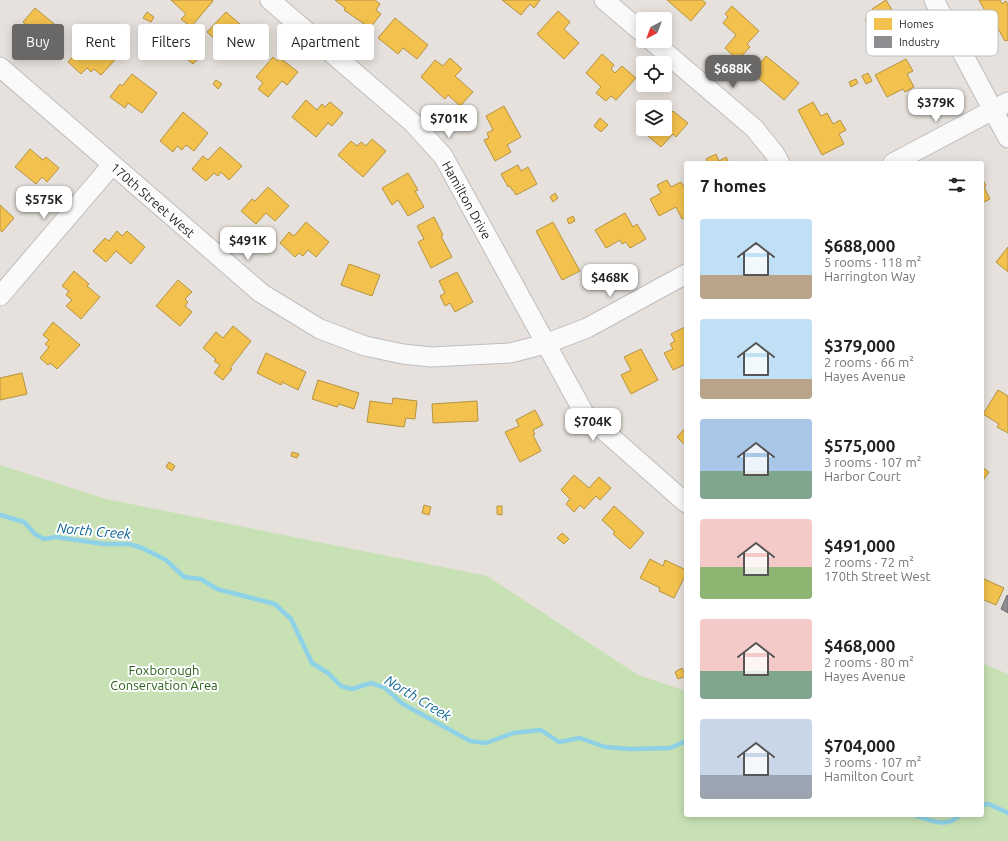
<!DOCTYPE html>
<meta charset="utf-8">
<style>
body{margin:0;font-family:Ubuntu,sans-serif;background:#f2f2f2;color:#202124;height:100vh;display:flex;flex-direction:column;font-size:15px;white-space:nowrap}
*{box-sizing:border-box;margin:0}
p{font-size:13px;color:#757577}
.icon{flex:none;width:22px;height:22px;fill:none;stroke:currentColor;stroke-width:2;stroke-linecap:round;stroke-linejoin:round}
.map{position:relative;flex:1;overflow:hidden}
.side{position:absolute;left:684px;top:161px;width:300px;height:656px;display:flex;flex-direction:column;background:#fff;border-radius:4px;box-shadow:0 2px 10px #0003}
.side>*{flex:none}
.hud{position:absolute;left:12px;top:24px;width:380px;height:36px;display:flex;gap:8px}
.needle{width:26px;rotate:221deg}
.controls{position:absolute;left:636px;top:12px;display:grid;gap:8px}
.controls a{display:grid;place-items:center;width:36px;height:36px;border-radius:4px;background:#fff;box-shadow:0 2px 10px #0003;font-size:20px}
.price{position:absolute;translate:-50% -34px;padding:0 9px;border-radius:8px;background:#fff;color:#222;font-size:13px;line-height:26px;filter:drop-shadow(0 1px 2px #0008)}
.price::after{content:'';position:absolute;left:50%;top:24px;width:12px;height:9px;margin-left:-6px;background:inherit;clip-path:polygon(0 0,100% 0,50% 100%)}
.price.current{background:#6a6866;color:#fff}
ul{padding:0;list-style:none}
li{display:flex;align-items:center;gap:12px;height:100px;padding:0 16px}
li span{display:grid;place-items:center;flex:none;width:112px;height:80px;border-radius:4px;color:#555}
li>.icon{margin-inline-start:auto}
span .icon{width:48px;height:48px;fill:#fffc;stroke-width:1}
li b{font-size:17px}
h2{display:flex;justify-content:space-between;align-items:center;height:48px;padding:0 16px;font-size:17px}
.pill{padding:0 14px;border-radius:4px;background:#fff;box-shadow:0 2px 10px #0003;font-size:14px;line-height:36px}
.pill.current{background:#6a6866;color:#fff}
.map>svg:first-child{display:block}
.green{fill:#c7e1b4}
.homes{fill:#f2c14e;stroke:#b59342}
.industry{fill:#8d8d92;stroke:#6e6e72}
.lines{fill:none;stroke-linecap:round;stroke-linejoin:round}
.stream{stroke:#8fd2e7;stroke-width:4.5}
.minor-casing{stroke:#bfbdbe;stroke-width:21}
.minor{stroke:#fbfafa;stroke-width:19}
.labels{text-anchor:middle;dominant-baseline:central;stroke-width:4;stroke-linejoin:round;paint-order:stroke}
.street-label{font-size:13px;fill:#272727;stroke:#fff}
.park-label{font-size:13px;fill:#296119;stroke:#fff}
.water-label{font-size:14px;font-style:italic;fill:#0e6693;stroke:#fff}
.key{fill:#fff;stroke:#bebebe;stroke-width:1}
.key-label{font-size:11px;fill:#272727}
</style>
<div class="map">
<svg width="1008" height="841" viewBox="0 0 1008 841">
<rect width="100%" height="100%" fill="#e6e1dc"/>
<path class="green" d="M0 465 106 499 487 576 638 675 686 691V815H982V663L1008 674V841H0Z"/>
<path class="homes" d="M171 0H212L213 1 191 27 181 19 186 14Z
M335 0H375L380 4 376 10 381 14 370 28 344 10 345 8Z
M502 0H540L534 8 530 4 521 15Z
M667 0H702L706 3 691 21Z
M886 0 895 15 892 17 898 26 894 28 899 35 881 46 865 20 875 13 872 9Z
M979 0H1000L1002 4 1006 1 1008 5V40L1005 41 997 27 995 29Z
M732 6 759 31 747 44 750 47 738 60 725 48 736 35 723 23 728 17 725 14Z
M35 8 59 28 46 43 23 22Z
M558 11 570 22 564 29 579 43 564 59 537 34Z
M147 12 154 17 151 22 143 18Z
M226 12 241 25 237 30 254 46 242 59 225 43 222 46 207 32Z
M395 18 428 45 417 59 403 48 398 54 378 38Z
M91 36 115 60 101 75 94 69 91 72 87 68 81 74 68 62Z
M192 54 198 59 193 64 188 60Z
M602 54 614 65 611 69 615 73 622 66 636 78 616 100 611 96 606 101 596 93 601 87 586 73Z
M766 56 799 83 784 100 752 73Z
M273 57 277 61 280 58 298 72 287 85 282 81 268 97 258 89 263 83 256 77Z
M450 58 462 69 455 76 473 92 460 106 448 95 445 99 421 77 435 60 443 66Z
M906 59 913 71 907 74 914 87 905 92 903 89 887 97 875 75Z
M868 73 872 81 866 84 862 76Z
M132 74 157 93 142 113 128 103 125 108 110 97 120 84 122 86Z
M856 79 858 83 851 87 849 82Z
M216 80 222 84 218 89 213 84Z
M306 100 317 110 322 104 325 107 330 102 343 113 332 126 328 123 316 137 292 117Z
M813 102 821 116 827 113 833 124 840 120 846 130 839 134 844 144 822 155 798 110Z
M504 106 521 137 507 145 511 152 495 161 484 140 489 138 487 133 493 130 486 116Z
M673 111 688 123 676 137 673 134 661 147 641 130 643 127V129H665V115L667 117Z
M183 112 208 133 194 151 186 145 182 150 177 146 173 152 160 141Z
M600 118 608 125 601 132 594 126Z
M372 139 386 151 363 177 338 155 351 141 357 146 361 142 366 146Z
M220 147 242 166 229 180 221 172 218 176 214 173 206 181 192 169 203 156 208 160Z
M30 149 43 160 46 157 59 168 47 182 42 177 36 184 15 167Z
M716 154 719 161 726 157 729 163H708L706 159Z
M518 165 521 171 528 167 537 184 516 195 513 190H512L510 186 508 187 501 174Z
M408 173 418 190 415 191 424 207 408 216 398 200 392 205 382 188Z
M982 178 986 186 984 187 990 199 982 203Z
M667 180 671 187 681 182 686 190V217L682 219 676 207 659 216 650 199 661 193 657 185Z
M268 187 289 206 275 221 266 213 256 224 241 211 252 199 255 201Z
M555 193 558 198 553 202 550 197Z
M0 205 14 218 2 232 0 230Z
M625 213 633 227 637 224 646 239 630 248 626 242 622 244 620 240 606 248 595 230Z
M573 216 575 221 569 224 567 219Z
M434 217 443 235 441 236 452 257 431 268 418 242 424 239 417 226Z
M306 222 329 242 316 257 308 250 303 256 299 253 295 257 280 243 289 232 294 236Z
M553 222 580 271 562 280 536 231Z
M117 231 122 236 127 231 145 247 131 264 116 251 106 262 93 251 105 238 109 241Z
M1008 247V272L996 262Z
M349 264 380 275 372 296 341 285Z
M74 271 89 284 87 286 100 297 81 319 66 306 72 300 66 295 69 291 62 286Z
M457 272 473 302 455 312 450 303 445 306 440 296 445 293 439 281Z
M178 280 192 292 185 299 188 302 185 306 192 312 180 326 156 306Z
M53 322 80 345 57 369 50 363 48 365 40 358 49 347 45 344 49 340 43 335Z
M233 326 251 341 230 368 232 369 223 380 214 373 220 365 214 361 216 359 203 348 216 332 223 338Z
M685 327 686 364 673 370 664 353 673 349 670 344 675 341 671 334Z
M641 349 658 380 631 394 621 375 631 370 624 357Z
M266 353 306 372 298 390 282 382 281 385 257 373Z
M22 373 27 394 0 400V378Z
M318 380 359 393 354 409 339 404 337 407 312 399Z
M998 390 1008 396V433L997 427 999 424 983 414Z
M393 398 417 401 415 419 406 418 404 427 367 422 370 401 392 404Z
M477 401 478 421 433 423 432 404Z
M535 410 543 425 533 430 535 434 533 435 541 451 520 462 505 432 519 426 516 420Z
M686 427V446L677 437Z
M292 452 299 454 297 458 291 456Z
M169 462 175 466 172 471 166 467Z
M982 467 989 472 982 482Z
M574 475 589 488 599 477 611 488 600 500 596 496 584 509 580 505 574 512 566 504 570 499 561 490Z
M424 505 431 507 429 515 422 513Z
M497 506H502V515L497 514Z
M614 506 644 533 630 549 613 534 615 532 602 520Z
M562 533 569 539 564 544 557 538Z
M650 559 663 566 665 560 686 570V574L674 598 659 591 660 588 640 578Z
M982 578 1004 588 996 605 982 599Z
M682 668 686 676 678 679 675 672Z"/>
<path class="industry" d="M1007 595 1008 596V613L1001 609Z"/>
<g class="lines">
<path class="stream" d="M0 515 24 522 35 534 44 539 56 537 104 544H129L142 548 166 560 184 577 201 579 217 589 275 604 291 619 312 663 328 673 341 686 352 689 371 683 385 688 403 704 470 741 486 743 513 733 541 730 559 742 580 738 605 747 631 749 670 748 686 741
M982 805 989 804 1008 813
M914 815C929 820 947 829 960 815"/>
<g class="minor-casing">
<path id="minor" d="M270 0 413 123 443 156 584 413 686 503
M604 0 643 33
M934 0 1008 138
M652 41 754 128 775 154 780 163
M0 67 261 293 320 329 365 346 403 354 431 357 510 353 545 344 587 328 686 274
M893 163 1008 102
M0 296 112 165"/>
</g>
<use href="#minor" class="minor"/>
</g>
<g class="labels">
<g class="street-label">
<text transform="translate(153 200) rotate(41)">170th Street West</text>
<text transform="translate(467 200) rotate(61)">Hamilton Drive</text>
</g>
<g class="park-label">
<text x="164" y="670">Foxborough<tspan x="164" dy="15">Conservation Area</tspan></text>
</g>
<g class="water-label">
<text transform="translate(94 531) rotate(5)">North Creek</text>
<text transform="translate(418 698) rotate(31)">North Creek</text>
</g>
</g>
<rect x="866" y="10" width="132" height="46" rx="6" class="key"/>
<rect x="874" y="18" width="18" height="12" fill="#f2c14e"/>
<rect x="874" y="36" width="18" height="12" fill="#8d8d92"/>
<g class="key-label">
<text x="899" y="28">Homes</text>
<text x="899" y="46">Industry</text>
</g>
</svg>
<div class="controls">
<a><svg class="needle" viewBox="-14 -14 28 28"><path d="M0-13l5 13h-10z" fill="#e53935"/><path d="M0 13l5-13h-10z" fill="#757577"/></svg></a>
<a><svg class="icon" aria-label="locate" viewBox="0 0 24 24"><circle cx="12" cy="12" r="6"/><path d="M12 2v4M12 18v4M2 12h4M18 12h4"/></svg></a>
<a><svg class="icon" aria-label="layers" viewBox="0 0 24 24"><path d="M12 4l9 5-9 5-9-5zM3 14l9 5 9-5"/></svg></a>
</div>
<b class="price current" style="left:733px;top:89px">$688K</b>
<b class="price" style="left:936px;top:123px">$379K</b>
<b class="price" style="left:449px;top:139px">$701K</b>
<b class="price" style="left:44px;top:220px">$575K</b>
<b class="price" style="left:248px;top:261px">$491K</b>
<b class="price" style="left:610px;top:298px">$468K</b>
<b class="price" style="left:593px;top:442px">$704K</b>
<div class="hud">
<a class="pill current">Buy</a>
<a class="pill">Rent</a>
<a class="pill">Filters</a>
<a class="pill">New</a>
<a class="pill">Apartment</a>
</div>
<section class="side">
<h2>7 homes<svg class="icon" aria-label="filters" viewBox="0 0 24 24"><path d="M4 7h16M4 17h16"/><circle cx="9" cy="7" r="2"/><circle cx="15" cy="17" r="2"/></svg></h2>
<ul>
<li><span style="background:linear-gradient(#bfe0f5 70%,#b9a48a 0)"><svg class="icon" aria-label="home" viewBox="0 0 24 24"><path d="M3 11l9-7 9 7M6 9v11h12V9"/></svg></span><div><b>$688,000</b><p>5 rooms · 118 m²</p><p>Harrington Way</p></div></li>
<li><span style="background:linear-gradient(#bfe0f5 75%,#b9a48a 0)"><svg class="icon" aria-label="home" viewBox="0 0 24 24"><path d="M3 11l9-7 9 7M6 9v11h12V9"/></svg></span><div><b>$379,000</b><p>2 rooms · 66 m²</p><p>Hayes Avenue</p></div></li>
<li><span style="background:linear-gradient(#a9c7e8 65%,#7fa58c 0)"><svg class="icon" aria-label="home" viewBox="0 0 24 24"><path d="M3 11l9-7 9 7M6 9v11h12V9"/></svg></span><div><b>$575,000</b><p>3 rooms · 107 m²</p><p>Harbor Court</p></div></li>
<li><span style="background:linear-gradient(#f6c9c9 60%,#8fb573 0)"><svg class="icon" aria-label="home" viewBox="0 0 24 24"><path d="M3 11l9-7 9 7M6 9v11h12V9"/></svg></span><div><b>$491,000</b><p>2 rooms · 72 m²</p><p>170th Street West</p></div></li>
<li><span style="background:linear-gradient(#f6c9c9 65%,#7fa58c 0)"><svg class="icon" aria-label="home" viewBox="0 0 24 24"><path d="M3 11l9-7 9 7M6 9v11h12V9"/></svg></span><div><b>$468,000</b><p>2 rooms · 80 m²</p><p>Hayes Avenue</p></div></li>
<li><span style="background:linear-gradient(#c9d6e8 70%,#9aa5b1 0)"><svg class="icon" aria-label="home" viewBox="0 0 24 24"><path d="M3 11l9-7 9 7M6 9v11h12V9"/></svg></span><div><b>$704,000</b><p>3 rooms · 107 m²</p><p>Hamilton Court</p></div></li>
</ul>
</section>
</div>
